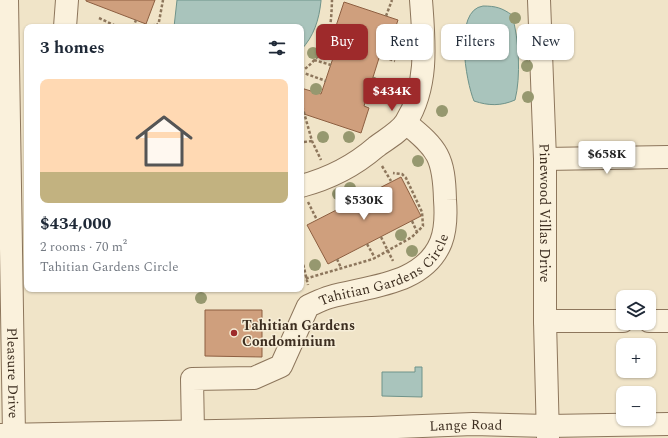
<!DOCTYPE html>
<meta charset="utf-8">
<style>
body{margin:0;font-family:Spectral,serif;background:#f2f2f3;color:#1f2937;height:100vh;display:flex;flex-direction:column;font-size:15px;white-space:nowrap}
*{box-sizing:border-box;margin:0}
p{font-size:13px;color:#747a83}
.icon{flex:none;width:22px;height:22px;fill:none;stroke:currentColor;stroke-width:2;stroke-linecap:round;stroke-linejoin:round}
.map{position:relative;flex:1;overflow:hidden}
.sheet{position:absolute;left:24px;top:24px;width:280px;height:268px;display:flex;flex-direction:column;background:#fff;border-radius:8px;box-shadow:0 1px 3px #0004}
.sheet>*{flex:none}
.top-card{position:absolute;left:316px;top:24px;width:292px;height:36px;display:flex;gap:8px}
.buttons{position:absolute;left:616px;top:290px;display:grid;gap:8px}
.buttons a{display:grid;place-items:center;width:40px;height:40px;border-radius:8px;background:#fff;box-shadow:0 1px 3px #0004;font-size:20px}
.price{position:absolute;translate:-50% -34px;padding:0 9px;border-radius:4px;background:#fff;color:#222;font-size:13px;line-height:26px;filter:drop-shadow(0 1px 2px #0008)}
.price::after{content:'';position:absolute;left:50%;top:24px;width:12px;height:9px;margin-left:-6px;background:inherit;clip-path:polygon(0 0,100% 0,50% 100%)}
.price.on{background:#9e2a2b;color:#fff}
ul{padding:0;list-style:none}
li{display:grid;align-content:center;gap:8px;height:212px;padding:0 16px}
li span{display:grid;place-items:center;height:124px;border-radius:8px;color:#555}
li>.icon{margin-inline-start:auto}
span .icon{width:72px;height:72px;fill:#fffc;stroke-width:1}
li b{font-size:17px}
h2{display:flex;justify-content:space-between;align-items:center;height:48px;padding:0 16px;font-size:17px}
.tag{padding:0 14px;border-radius:8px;background:#fff;box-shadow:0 1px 3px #0004;font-size:14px;line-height:36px}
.tag.on{background:#9e2a2b;color:#fff}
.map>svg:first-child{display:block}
.water{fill:#a9c4bc;stroke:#6f938a}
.building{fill:#cf9f7d;stroke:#8d5f41}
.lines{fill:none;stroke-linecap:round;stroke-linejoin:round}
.minor-casing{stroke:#8d765c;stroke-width:24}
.path{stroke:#8d765c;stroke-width:2.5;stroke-dasharray:3 2;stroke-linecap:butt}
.minor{stroke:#faf1dc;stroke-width:22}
.tree{fill:#96986f}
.poi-dot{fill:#9e2a2b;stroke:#f7eed8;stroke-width:1.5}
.labels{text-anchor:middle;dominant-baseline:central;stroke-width:3;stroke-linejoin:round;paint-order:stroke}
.street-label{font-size:14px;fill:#3d2e20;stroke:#f7eed8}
.poi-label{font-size:14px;font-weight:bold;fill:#3d2e20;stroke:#f7eed8;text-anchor:start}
</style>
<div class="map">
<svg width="668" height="438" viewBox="0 0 668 438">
<rect width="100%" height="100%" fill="#f0e4c8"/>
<path class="water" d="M177 0H321V1C319 20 314 36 301 50V27H174Z
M483 6C496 6 502 8 512 15 519 39 521 77 515 100 501 106 489 106 474 101 466 82 453 10 483 6Z
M415 367H422V397L382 396V372H415Z"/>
<path class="building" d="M86 0H155L146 24 86 1Z
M344 2 398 20 390 44 384 42 364 106 369 108 361 133 301 113V88L321 94 343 28 336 26Z
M401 177 421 216 328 264 307 225Z
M205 310H262V357L205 356Z"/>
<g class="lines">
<g class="minor-casing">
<g id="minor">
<path id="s1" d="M7 0 14 435"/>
<path id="s2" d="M539 0 545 159V321L548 438"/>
<path d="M65 27 67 0"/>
<path d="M545 159 668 157"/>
<path d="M301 186C328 179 354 166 376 147 385 140 400 132 406 122 429 85 424 41 421 0"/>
<path d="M545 321H623"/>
<path d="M649 321H668"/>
<path id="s3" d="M193 432 192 379 254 378 281 366 308 306C315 303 323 299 330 297 368 286 424 285 441 242 446 229 446 213 445 200 444 157 438 149 406 123"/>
<path id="s4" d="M0 435 372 428 473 424 548 426 668 424"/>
</g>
</g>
<path class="path" d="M386 16 392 0
M99 18 118 27
M133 27 136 20
M147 27 158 24
M158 27 163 0
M328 39 338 42
M380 56 395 61
M314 60 331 65
M301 72C329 51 331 32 332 0
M301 72 326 81
M373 78 392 84
M368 93 385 99
M301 102 312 141 321 160
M304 142 312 141
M382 166 391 181
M308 202 317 220
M412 221 417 232
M381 237 393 261
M367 244 375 258
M301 255 308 285
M337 259 341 268
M301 280 373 259 412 237 423 226 422 212 406 178 402 174 393 173"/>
<use href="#minor" class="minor"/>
</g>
<g class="tree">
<circle cx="515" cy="18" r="6"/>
<circle cx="323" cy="30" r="6"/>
<circle cx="527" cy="45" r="6"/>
<circle cx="313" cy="53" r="6"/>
<circle cx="527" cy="66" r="6"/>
<circle cx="316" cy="89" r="6"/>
<circle cx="528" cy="97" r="6"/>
<circle cx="442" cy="111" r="6"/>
<circle cx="323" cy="137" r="6"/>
<circle cx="349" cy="137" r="6"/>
<circle cx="418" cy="161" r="6"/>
<circle cx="350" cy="188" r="6"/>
<circle cx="338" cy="194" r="6"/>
<circle cx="401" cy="235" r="6"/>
<circle cx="412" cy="251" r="6"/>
<circle cx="315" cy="265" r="6"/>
<circle cx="201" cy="298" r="6"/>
</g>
<circle class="poi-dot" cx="234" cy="333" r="4"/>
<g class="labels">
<g class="street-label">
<text stroke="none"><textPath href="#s2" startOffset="213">Pinewood Villas Drive</textPath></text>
<text stroke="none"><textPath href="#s3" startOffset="297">Tahitian Gardens Circle</textPath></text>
<text stroke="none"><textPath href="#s1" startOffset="373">Pleasure Drive</textPath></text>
<text stroke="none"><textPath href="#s4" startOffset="466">Lange Road</textPath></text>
</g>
<g class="poi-label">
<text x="242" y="325">Tahitian Gardens<tspan x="242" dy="16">Condominium</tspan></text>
</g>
</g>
</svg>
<div class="buttons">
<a><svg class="icon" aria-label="layers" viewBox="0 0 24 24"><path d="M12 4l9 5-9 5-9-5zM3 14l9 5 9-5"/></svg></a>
<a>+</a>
<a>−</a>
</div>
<b class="price on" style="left:392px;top:112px">$434K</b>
<b class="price" style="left:607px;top:175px">$658K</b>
<b class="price" style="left:364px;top:221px">$530K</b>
<div class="top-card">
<a class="tag on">Buy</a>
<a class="tag">Rent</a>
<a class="tag">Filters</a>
<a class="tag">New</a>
</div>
<section class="sheet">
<h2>3 homes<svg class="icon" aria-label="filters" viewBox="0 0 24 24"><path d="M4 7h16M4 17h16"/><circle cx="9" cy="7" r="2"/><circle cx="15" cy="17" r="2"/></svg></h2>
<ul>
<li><span style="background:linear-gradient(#ffd9b3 75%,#c2b280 0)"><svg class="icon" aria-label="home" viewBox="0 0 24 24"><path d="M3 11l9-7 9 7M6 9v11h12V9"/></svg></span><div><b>$434,000</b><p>2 rooms · 70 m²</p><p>Tahitian Gardens Circle</p></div></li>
</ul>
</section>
</div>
